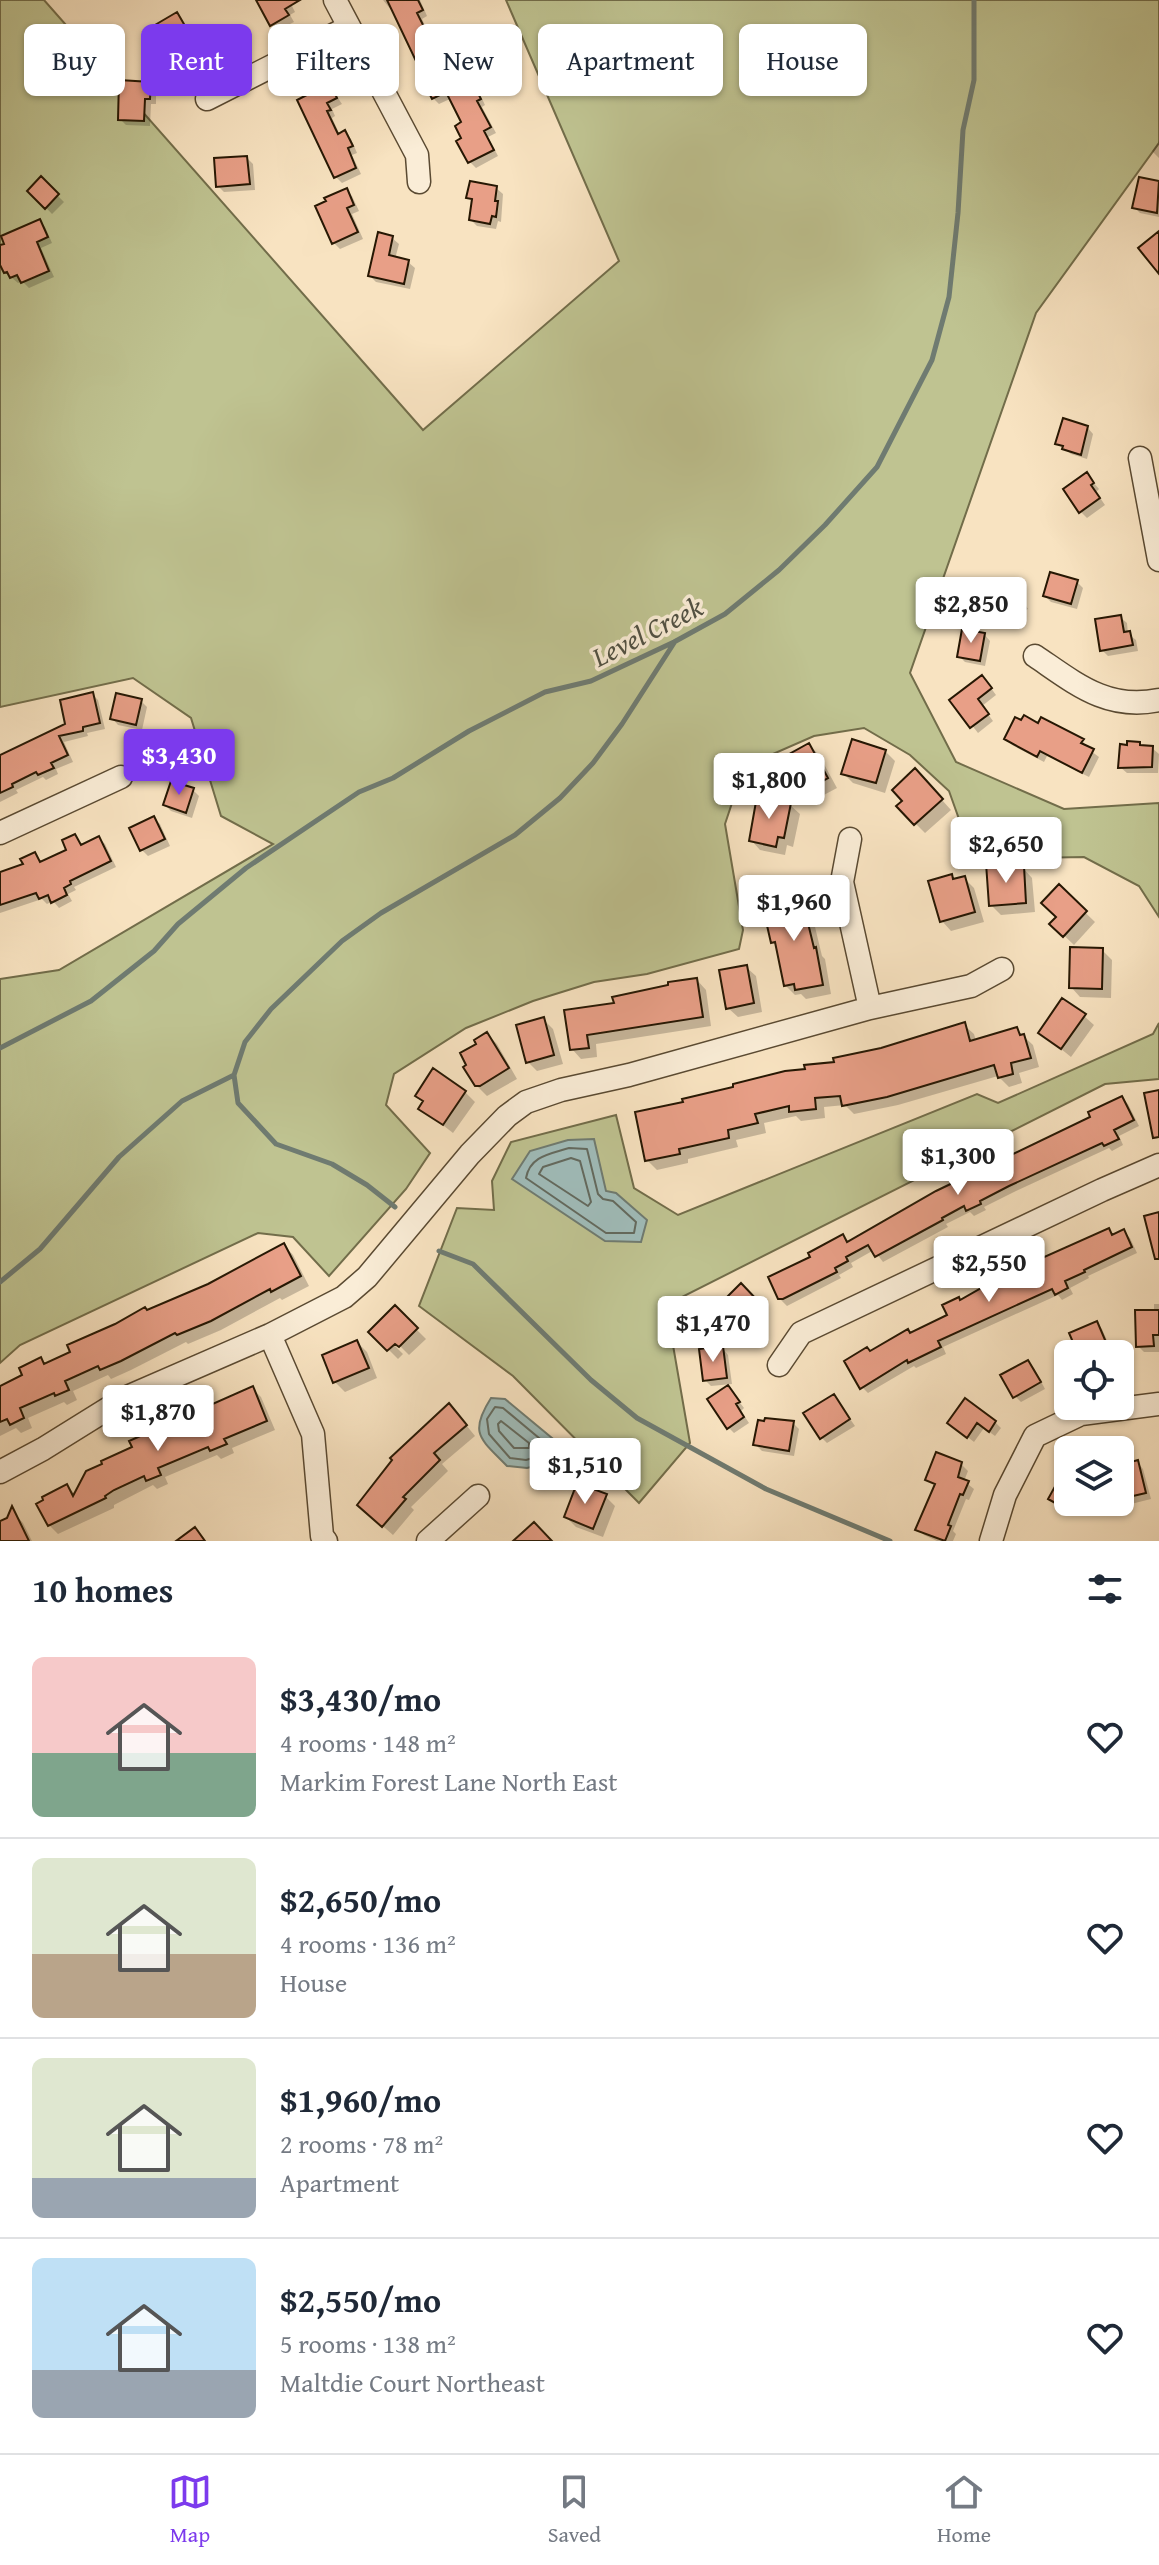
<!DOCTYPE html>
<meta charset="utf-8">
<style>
body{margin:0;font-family:"Gentium Book Plus",serif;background:#f2f2f3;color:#1f2937;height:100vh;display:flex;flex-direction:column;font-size:30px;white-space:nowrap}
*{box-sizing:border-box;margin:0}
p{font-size:26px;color:#747a83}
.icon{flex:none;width:44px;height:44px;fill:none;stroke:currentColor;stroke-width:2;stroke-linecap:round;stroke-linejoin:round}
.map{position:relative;height:1541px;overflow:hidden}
.details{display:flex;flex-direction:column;background:#fff;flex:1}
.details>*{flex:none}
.top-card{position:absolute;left:24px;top:24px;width:1112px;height:72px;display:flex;gap:16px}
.buttons{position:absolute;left:1054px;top:1340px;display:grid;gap:16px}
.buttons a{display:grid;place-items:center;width:80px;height:80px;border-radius:12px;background:#fff;box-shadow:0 2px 6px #0004;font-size:40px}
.price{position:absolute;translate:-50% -68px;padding:0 18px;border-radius:8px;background:#fff;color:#222;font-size:26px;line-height:52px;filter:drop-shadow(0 2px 4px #0008)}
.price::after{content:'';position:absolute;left:50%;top:48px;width:24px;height:18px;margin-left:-12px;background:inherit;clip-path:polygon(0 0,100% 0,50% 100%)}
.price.on{background:#7c3aed;color:#fff}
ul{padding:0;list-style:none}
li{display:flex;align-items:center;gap:24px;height:200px;padding:0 32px}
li+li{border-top:2px solid #e0e1e3}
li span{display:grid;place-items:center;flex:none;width:224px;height:160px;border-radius:12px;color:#555}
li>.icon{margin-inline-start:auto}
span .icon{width:96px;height:96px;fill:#fffc;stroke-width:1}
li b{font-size:34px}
h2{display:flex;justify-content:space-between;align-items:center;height:96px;padding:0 32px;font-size:34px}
.chip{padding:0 28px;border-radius:12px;background:#fff;box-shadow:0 2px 6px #0004;font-size:28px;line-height:72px}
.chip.on{background:#7c3aed;color:#fff}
.dock{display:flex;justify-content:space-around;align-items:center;height:112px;border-top:2px solid #e0e1e3;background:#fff;font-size:22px;color:#747a83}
.dock a{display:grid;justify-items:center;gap:4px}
.dock .on{color:#7c3aed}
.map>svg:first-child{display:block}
.green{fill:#bfc391;stroke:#726d4a;stroke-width:2}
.water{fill:#a0bdbb;stroke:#6f7b71;stroke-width:2}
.shadow{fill:#0003}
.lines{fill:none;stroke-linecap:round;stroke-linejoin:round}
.shore{stroke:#636a5f;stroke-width:2}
.stream{stroke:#6f7b71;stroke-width:5}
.building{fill:#e89f87;stroke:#261703;stroke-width:2}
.minor-casing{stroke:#5a4a32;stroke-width:25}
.minor{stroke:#faedd7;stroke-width:22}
.labels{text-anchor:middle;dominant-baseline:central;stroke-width:7;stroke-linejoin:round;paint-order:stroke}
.water-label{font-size:28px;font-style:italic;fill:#515143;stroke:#faedd7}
</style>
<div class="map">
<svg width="1159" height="1541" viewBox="0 0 1159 1541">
<rect width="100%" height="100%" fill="#f8e3c1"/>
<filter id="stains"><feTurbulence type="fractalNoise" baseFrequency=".0025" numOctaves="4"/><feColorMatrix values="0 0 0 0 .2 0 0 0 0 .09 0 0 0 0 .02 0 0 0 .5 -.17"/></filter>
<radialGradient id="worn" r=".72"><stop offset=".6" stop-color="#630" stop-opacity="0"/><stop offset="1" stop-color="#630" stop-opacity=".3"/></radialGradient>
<path class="green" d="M0 0H44L423 430 619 261 506 0H1159V143L1036 313 910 673 956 762 1064 809 1159 803V917L1139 886 1084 857 1030 858 1017 838 969 847 949 791 910 755 864 728 814 736 766 757 757 779 732 803 725 824 743 930 739 949 647 974 594 982 533 1001 466 1028 394 1074 386 1105 430 1153 406 1189 329 1276 293 1237 258 1233 20 1345 0 1363V979L59 970 273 844 221 816 191 718 133 678 0 707Z
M1159 1023V1079L1105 1084 666 1305 690 1443 639 1503 513 1376 419 1306 457 1208 494 1210 492 1181 511 1142 616 1115 634 1188 678 1215 977 1094 998 1103 1153 1034Z"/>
<path class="water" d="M594 1139 606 1191 616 1193 647 1220 641 1242 605 1241 512 1179 530 1151 568 1140Z
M491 1398 505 1399 564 1448 563 1459 527 1468 507 1466C481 1439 468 1434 491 1398Z"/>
<path class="shadow" d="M259 0H289L295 12 290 15 294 22 278 30 272 24Z
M383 0H420L427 16 422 19 431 38 439 43 444 53 439 55 449 73 463 66 469 72 485 105 482 107 496 133 488 137 498 156 476 168 470 162 459 142 464 139V123L452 98 439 104 433 98 394 10 392 11Z
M177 15 196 45 166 63 160 57Z
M150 84 156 90V104H151L150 126 126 125 120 119Z
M329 85 342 104 332 109 335 116 332 118 340 135 345 132 351 139 357 153 352 155 361 174 342 183 336 177 299 100Z
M1159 141V158L1152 151Z
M247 158 253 164 255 190 224 192 218 186Z
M41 179 64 202 52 214 30 191Z
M1140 179 1159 183V217L1140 213 1134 207Z
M496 188 503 194 501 222 498 221 496 229 477 226 471 220 474 202 469 197Z
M346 190 352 196 359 211 352 214 363 239 340 249 334 243Z
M39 221 45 227 52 243 41 248 54 277 29 288 22 281 18 283 5 272 0 260V247Z
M392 238 399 244 395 259 408 262 415 268 410 289 376 282 370 276Z
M1087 427 1093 434 1087 459 1071 454 1057 443Z
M1087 475 1099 489 1096 492 1105 505 1087 518 1081 512Z
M1077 582 1083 588 1077 609 1051 602 1045 596Z
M1011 583 1028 609 998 622 992 616Z
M1120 617 1127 623 1128 634 1136 640 1138 651 1108 656 1102 650Z
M984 634 990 641 985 666 965 662 959 656Z
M988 684 996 695 982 706 993 721 978 733 952 700Z
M92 694 98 700 105 729 87 733 88 736 64 742 73 762 56 769 58 774 46 780 43 777 16 790 18 793 0 802V757L67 725Z
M141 701 147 707 142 730 118 725 112 718Z
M1006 739 1082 740 1087 748 1099 757 1089 777 1047 756 1044 762 1012 745Z
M1140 744 1143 747 1152 748 1159 754 1158 773H1127L1120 767 1128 747Z
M809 745 819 755 837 788 805 805 795 795Z
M885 751 895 761 885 793 853 783 843 773Z
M924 780 951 810 925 833 899 807Z
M193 790 199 796 192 818 171 811 165 805Z
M790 805 800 814 793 847 787 845 785 855 760 850 751 840Z
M154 818 160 824 170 846 148 856 142 850Z
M75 836 83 846 99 838 105 844 116 867 74 887 76 890 68 894 72 901 59 908 53 901 47 904 42 899 0 913V881L26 866 35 854 42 863 69 851Z
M1002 864 1008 869 1023 868 1032 878 1035 912 1001 915 991 905Z
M951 876 955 880 964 878 974 888 984 922 951 931 942 921Z
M1059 887 1095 922 1074 945 1052 924 1059 917Z
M800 896 810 906 822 956 825 959 831 994 806 999 801 994 795 995 785 985 778 947 773 942 775 921Z
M1102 950 1112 960 1111 998 1080 997 1071 987Z
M746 967 756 976 762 1012 738 1017 728 1008Z
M697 980 706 990 711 1026 596 1044 597 1057 581 1059 572 1049 616 1005Z
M1084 1016 1094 1025 1071 1057 1040 1032Z
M543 1019 553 1029 563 1064 537 1071 528 1062Z
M964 1025 974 1034 976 1041 1017 1030 1033 1045 1039 1067 1019 1073 1022 1083 1009 1087 998 1076 898 1105 854 1114 845 1105 824 1107 825 1118 801 1121 796 1116 764 1123 766 1133 736 1140 738 1147 688 1159V1163L657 1170 647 1160 836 1064Z
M487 1034 497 1044 517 1079 487 1096 478 1087 466 1067Z
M465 1092 475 1102 453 1133 421 1108 425 1103 417 1095Z
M1122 1098 1128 1104 1139 1126 1119 1136 1123 1145 1112 1151 1109 1148 1016 1191 984 1207 986 1210 974 1216 970 1212 946 1224 948 1227 883 1262 874 1250 851 1263 853 1267 839 1275 841 1278 787 1306 781 1300 770 1278 813 1258 842 1236 849 1244 1092 1118Z
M1108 1230 1115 1236 1124 1232 1130 1238 1137 1253 1088 1276 1089 1278 1070 1288 1073 1294 1062 1300 1058 1295 943 1347 946 1354 916 1368 914 1366 868 1393 862 1387 870 1353 950 1316 961 1302Z
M284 1245 293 1255 309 1286 282 1300 280 1298 221 1330 188 1344 186 1342 131 1370 111 1379 108 1375 73 1391 77 1400 67 1405 64 1402 28 1418 32 1428 21 1433 16 1428 0 1436V1388L25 1376 41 1360 46 1365 147 1312 208 1285Z
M741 1286 763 1309 743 1330 720 1307Z
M1154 1304H1159V1352H1144L1138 1346 1154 1312Z
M395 1308 426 1339 409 1355 393 1339 390 1341 403 1354 398 1359 371 1332Z
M1096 1323 1102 1329 1113 1354H1080Z
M357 1342 367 1352 377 1378 345 1392 335 1382Z
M722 1348 728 1355 732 1384 711 1386 705 1380Z
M1028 1362 1034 1368 1045 1389 1021 1402 1015 1396Z
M728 1387 744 1408 741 1411 749 1423 734 1433 728 1427Z
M252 1388 261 1397 275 1430 232 1448 234 1453 221 1459 217 1455 165 1477 168 1484 157 1489 153 1485 114 1505V1508L58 1534 49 1525 67 1486 76 1495Z
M834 1396 855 1426 827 1443 821 1437Z
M458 1415 475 1436 442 1464 448 1471 411 1507 414 1510 393 1535 369 1514Z
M995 1422 1001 1428 995 1436 984 1428 974 1442 950 1423Z
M793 1423 799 1429 794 1456 762 1451 756 1445Z
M938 1455 962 1465 968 1471 964 1481 974 1489 969 1500 966 1499 953 1531 956 1534 953 1541H937L924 1535 918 1529 936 1487 928 1480Z
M1122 1458 1129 1465 1137 1462 1143 1469 1151 1499 1123 1506 1120 1502V1459Z
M605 1496 615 1506 603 1537 576 1527 566 1517Z
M1051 1498 1068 1502H1082L1075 1515Z
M14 1513 23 1523 32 1541H0V1521Z"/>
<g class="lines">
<path class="shore" d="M569 1148 587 1149 598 1194 603 1199 613 1201 636 1222 634 1233H606L526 1178C530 1156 550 1154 569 1148Z
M571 1158 580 1161 591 1202 588 1206 539 1174 543 1167Z
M495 1407 503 1408 551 1448V1453L526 1460 510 1458 489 1434 487 1419Z
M501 1421 529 1443V1448H514L499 1431 498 1424Z"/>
<path class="stream" d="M0 1048 91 1001 154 951 178 924 246 868 359 792 393 778 469 731 545 692 591 681 674 642 725 614 779 570 825 525 877 467 932 360 949 297 958 213 963 130 974 80V0
M395 1207 367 1185 332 1164 276 1144 238 1103 234 1075 245 1042 271 1009 342 941 381 913 515 835 560 798 593 763 622 724 674 643
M439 1251 473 1264 591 1380 637 1418 766 1489 890 1541
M0 1282 40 1249 119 1157 182 1101 234 1075"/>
</g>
<path class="building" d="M256 0H300L285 9 289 15 270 26Z
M387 0H418L423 10 417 13 429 37 433 34 439 46 435 48 447 72 463 64 481 99 477 101 491 127 484 131 494 150 468 163 456 141 461 138 455 126 461 122 446 92 432 99 424 83 426 82Z
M177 12 192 38 158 58 143 32Z
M119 80 151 82 150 99H145L144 121 118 120Z
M330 83 337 98 327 103 331 110 327 111 338 134 345 130 353 146 348 148 356 168 334 178 297 100Z
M247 156 250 184 216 187 214 158Z
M41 176 59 194 45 209 27 191Z
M1139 177 1159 181 1157 213 1132 208Z
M470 181 497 186 495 201H498L496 217 492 216 490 224 469 220 472 199 466 198Z
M347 188 354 205 347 208 358 232 332 244 315 206 326 201 324 198Z
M40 219 48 237 37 242 49 271 21 283 17 275 10 278 7 272 4 273 0 265V245L4 244 1 236Z
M1159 231V274L1138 248Z
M378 232 393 236 389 255 409 260 404 284 368 276Z
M1063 418 1088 426 1081 455 1062 449 1063 446 1055 444Z
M1087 472 1094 483 1091 485 1100 498 1079 513 1063 489Z
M1050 572 1078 580 1071 604 1043 596Z
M1011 580 1023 602 990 617 980 599Z
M1121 615 1124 632 1130 631 1133 645 1100 651 1095 619Z
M962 629 985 633 980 661 957 657Z
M982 675 992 688 978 699 989 714 970 728 949 700Z
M93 692 100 723 83 727V731L59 736 68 755 51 763 54 768 38 775 36 772 12 784 13 787 0 793V755L65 724 60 700Z
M116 693 142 699 136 725 110 719Z
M1024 715 1038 723 1041 717 1084 739 1081 743 1094 749 1082 773 1040 751 1037 757 1004 739 1015 717 1021 720Z
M852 739 886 750 876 783 841 774Z
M1127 741 1140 742V745L1153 746 1152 767 1118 768 1120 744 1127 745Z
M809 743 828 778 794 797 775 762Z
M915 768 943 799 914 825 896 806 902 801 892 790Z
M171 781 194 788 186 813 163 805Z
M757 796 791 803 784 838 778 837 776 847 749 841Z
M154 816 165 839 140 851 129 828Z
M75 834 81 845 99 836 111 861 70 881 71 884 64 888 67 895 51 903 48 895 39 899 36 893 0 905V872L23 864 20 859 35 852 40 862 66 850 62 840Z
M1003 862V868L1024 866 1026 903 989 906 986 863Z
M952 874 953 879 965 876 975 912 940 922 928 881Z
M1059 884 1087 911 1063 937 1049 924 1056 917 1041 903Z
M801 894 814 948 816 947 823 985 795 990 794 984 784 986 775 942 771 943 766 921 773 920 769 901Z
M1070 947 1103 948 1102 989 1069 988Z
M747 965 754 1003 726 1009 719 970Z
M697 978 703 1017 587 1035 589 1048 570 1050 564 1010 614 1003 612 997 668 985V982Z
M1062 998 1086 1014 1061 1049 1038 1033Z
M544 1017 554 1055 526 1063 516 1025Z
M965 1022 970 1041 1017 1027 1020 1035 1024 1034 1031 1058 1011 1063 1013 1074 998 1078 994 1065 887 1097 842 1106 840 1096 815 1098 816 1109 789 1112V1106L755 1114 758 1123 728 1130 729 1138 679 1149 680 1154 645 1161 635 1112 683 1102 682 1099 733 1087V1084L785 1071 805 1069 804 1065 834 1062 833 1058 881 1048Z
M487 1032 509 1068 480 1086H475L463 1067 466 1065 460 1053 476 1044 474 1040Z
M433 1068 466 1091 443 1125 418 1109 423 1101 415 1096Z
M1159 1090V1137L1153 1138 1144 1093Z
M1122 1096 1134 1120 1114 1130 1119 1139 1104 1146 1102 1143 1009 1186 980 1201 981 1204 966 1211 964 1206 942 1218 943 1220 875 1257 868 1245 846 1257 848 1261 835 1268 837 1272 783 1299H778L768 1277 810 1257 808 1253 843 1234 847 1242 936 1191 1090 1117 1088 1112Z
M1159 1212V1259H1155L1144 1216Z
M1109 1228 1112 1235 1124 1229 1132 1247 1084 1270 1085 1272 1065 1281 1068 1288 1055 1295 1052 1289 938 1341 941 1347 908 1363 907 1360 860 1389 844 1361 867 1347 870 1351 908 1329 910 1333 947 1315 942 1305 959 1297 960 1300 1006 1274Z
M284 1243 301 1276 271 1292 270 1289 211 1321 177 1335 175 1333 121 1361 100 1370 98 1366 65 1381 69 1390 55 1396 54 1393 20 1408 24 1418 10 1425 7 1419 0 1422V1386L22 1375 19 1368 41 1357 44 1364 70 1352 67 1345 115 1324 145 1307 147 1310 208 1284Z
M741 1283 759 1302 736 1325 717 1307Z
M395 1305 418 1328 399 1347 395 1344 387 1351 368 1332Z
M1135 1310H1159V1335H1153L1154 1346 1136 1347Z
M1097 1321 1111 1354H1078L1069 1333Z
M357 1340 369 1368 333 1383 322 1355Z
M723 1346 727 1378 703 1381 699 1349Z
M1028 1360 1041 1382 1013 1398 1000 1375Z
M728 1385 740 1402 736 1404 744 1417 727 1429 707 1399Z
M253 1386 267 1421 224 1439 227 1444 210 1451 208 1447 158 1468 161 1475 146 1481 144 1476 114 1490 105 1496 106 1498 48 1526 36 1504 43 1500 42 1497 67 1484 73 1496 86 1471 102 1464 101 1461 132 1447 129 1441Z
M834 1394 850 1419 820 1439 803 1413Z
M965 1398 996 1421 989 1432 977 1423 967 1438 947 1423Z
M449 1403 467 1425 434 1453 440 1460 403 1497 406 1499 382 1527 357 1505 392 1460 390 1458Z
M765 1418 794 1421 789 1451 753 1445 758 1420 764 1421Z
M936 1452 962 1462 958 1477 969 1481 963 1495 960 1494 948 1525 951 1526 945 1541 915 1530 935 1484 925 1480Z
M1138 1460 1146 1493 1120 1499V1465Z
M1068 1463V1510L1048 1499Z
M577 1483 607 1494 593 1529 564 1517Z
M12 1506 29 1541H0V1521L7 1518Z
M534 1522 552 1541H513Z
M195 1527 205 1541H176Z"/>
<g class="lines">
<g class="minor-casing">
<path id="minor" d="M335 0 417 155 419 182
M207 99 349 27
M1140 458 1159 560
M1035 656C1075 683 1107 711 1159 700
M0 833 121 777
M850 839 842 882 870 1008
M270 1335 313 1434 322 1536 326 1541
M779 1365 801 1333 1102 1190 1159 1165
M0 1472 43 1449 125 1398 270 1335 344 1297 367 1277 470 1154 507 1116 526 1102 561 1090 629 1075 870 1008 971 986 1002 969
M428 1541 478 1496
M991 1541 1005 1495 1035 1436 1081 1414 1159 1404"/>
</g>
<use href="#minor" class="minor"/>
</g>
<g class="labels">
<g class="water-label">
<text transform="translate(647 631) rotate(-27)">Level Creek</text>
</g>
</g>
<rect width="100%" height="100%" filter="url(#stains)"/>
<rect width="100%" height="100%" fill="url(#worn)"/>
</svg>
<div class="buttons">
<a><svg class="icon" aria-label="locate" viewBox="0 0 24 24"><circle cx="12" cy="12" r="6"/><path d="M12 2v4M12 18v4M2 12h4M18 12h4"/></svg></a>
<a><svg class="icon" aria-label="layers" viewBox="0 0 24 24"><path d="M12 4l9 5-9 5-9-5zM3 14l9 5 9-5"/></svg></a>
</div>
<b class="price" style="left:971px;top:645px">$2,850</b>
<b class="price on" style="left:179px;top:797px">$3,430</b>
<b class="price" style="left:769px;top:821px">$1,800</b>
<b class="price" style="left:1006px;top:885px">$2,650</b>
<b class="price" style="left:794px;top:943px">$1,960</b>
<b class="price" style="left:958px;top:1197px">$1,300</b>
<b class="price" style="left:989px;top:1304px">$2,550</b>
<b class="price" style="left:713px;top:1364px">$1,470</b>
<b class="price" style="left:158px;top:1453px">$1,870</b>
<b class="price" style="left:585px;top:1506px">$1,510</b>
<div class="top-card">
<a class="chip">Buy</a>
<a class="chip on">Rent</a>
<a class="chip">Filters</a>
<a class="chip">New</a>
<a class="chip">Apartment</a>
<a class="chip">House</a>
</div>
</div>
<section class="details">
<h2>10 homes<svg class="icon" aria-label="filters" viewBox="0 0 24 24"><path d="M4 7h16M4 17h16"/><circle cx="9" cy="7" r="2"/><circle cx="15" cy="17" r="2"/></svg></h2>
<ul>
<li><span style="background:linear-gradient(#f6c9c9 60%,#7fa58c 0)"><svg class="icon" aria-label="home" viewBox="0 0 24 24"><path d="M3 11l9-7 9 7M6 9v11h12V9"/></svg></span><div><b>$3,430/mo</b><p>4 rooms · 148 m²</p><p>Markim Forest Lane North East</p></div><svg class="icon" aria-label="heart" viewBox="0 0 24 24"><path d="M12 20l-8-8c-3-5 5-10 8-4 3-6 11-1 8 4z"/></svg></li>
<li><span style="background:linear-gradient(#dfe7d0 60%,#b9a48a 0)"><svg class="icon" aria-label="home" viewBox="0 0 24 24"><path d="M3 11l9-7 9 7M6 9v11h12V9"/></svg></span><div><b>$2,650/mo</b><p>4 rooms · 136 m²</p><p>House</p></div><svg class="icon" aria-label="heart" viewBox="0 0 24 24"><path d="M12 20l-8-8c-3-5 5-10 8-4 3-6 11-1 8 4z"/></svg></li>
<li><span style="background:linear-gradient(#dfe7d0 75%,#9aa5b1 0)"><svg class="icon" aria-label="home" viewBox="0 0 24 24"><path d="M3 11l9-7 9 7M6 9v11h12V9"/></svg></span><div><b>$1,960/mo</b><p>2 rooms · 78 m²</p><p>Apartment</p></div><svg class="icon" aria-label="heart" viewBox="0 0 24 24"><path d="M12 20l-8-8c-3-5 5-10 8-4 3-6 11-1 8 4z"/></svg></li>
<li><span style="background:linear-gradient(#bfe0f5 70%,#9aa5b1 0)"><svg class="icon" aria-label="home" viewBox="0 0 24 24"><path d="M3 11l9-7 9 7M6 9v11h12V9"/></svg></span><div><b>$2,550/mo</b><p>5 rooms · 138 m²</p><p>Maltdie Court Northeast</p></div><svg class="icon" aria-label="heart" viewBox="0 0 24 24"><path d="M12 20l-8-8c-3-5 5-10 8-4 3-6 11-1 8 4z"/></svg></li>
</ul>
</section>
<nav class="dock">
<a class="on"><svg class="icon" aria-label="map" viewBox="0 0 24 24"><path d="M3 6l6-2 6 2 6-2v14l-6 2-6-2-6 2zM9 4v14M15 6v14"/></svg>Map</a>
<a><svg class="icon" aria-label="saved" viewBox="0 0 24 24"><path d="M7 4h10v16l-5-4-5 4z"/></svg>Saved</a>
<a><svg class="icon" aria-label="home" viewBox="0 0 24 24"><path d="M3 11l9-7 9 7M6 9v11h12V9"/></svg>Home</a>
</nav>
